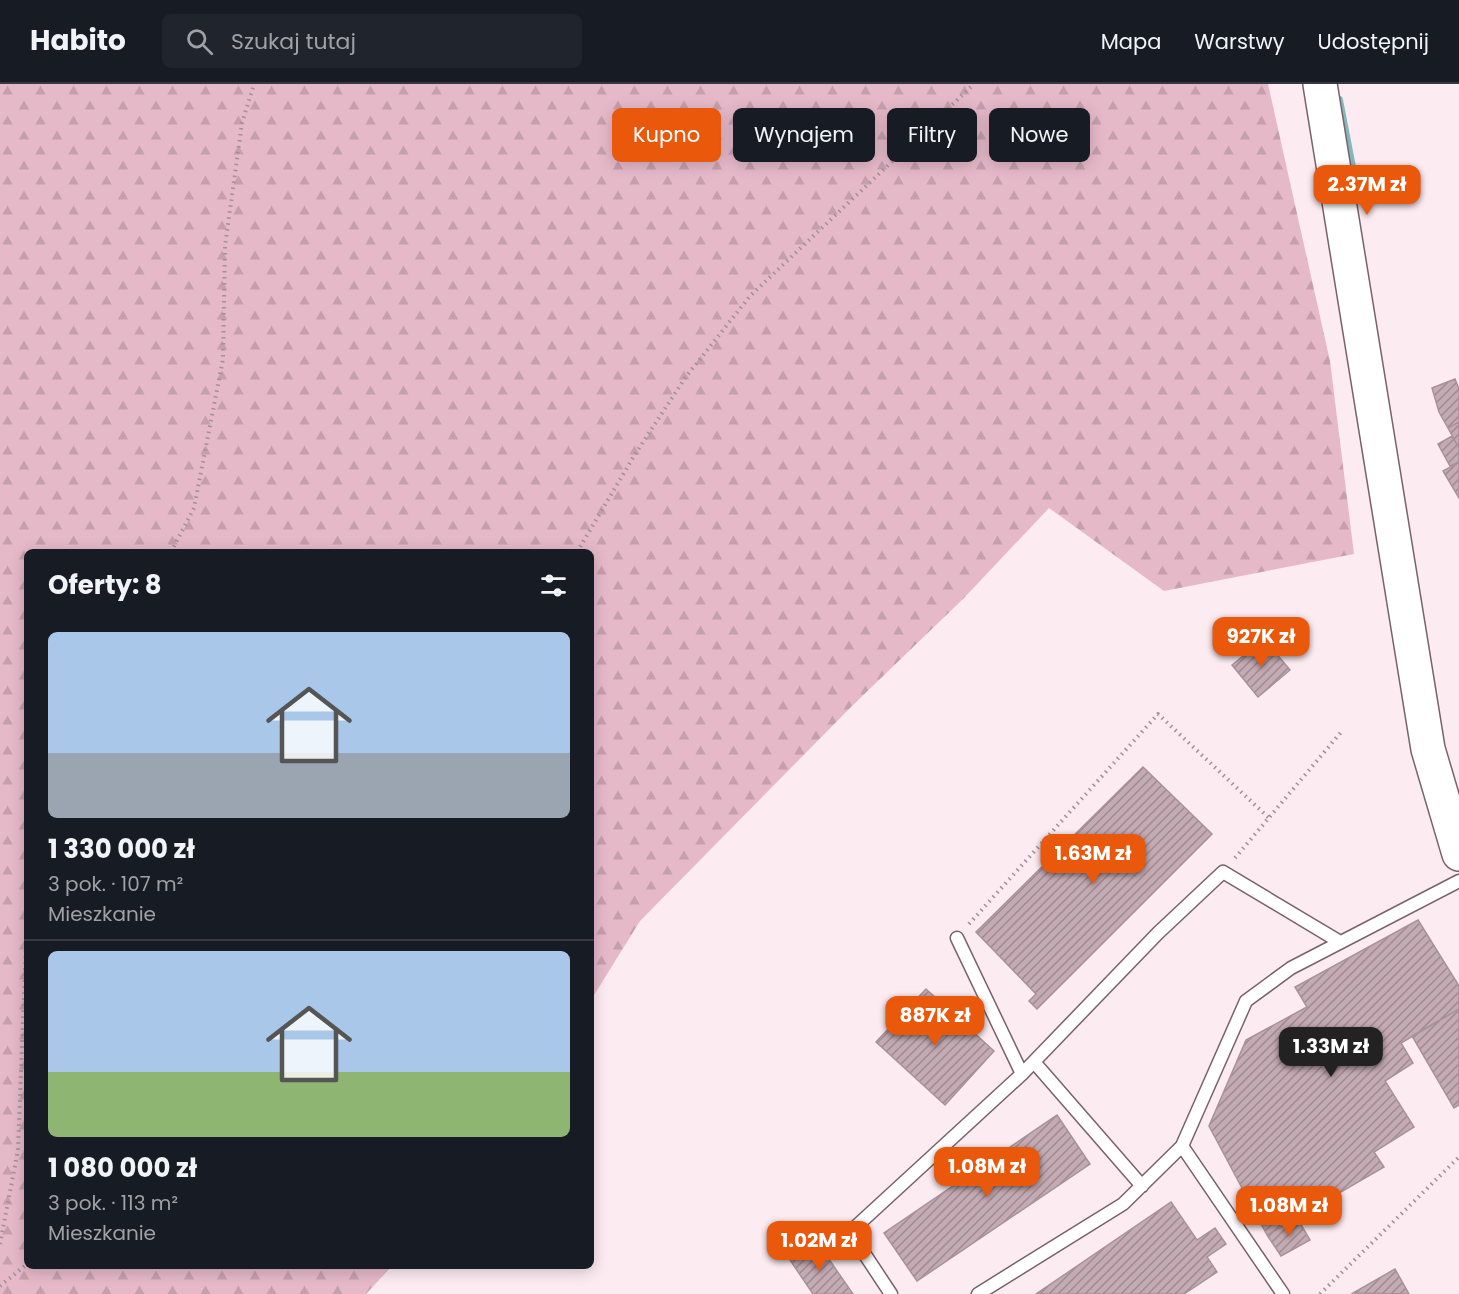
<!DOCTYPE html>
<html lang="pl">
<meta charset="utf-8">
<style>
body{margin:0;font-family:Poppins,sans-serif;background:#20242c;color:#f1f3f6;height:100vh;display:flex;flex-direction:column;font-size:22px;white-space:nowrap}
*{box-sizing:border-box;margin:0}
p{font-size:20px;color:#9ea1a6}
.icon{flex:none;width:33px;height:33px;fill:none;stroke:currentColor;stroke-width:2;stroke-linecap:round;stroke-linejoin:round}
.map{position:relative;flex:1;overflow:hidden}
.drawer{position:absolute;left:24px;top:465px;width:570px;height:720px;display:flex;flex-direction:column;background:#171b24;border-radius:9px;box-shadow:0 3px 15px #0003}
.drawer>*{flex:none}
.hud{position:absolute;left:612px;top:24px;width:570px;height:54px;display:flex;gap:12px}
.price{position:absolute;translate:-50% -51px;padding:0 14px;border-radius:12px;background:#ea580c;color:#fff;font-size:20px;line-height:39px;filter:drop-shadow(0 2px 3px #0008)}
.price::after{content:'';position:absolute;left:50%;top:36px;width:18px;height:14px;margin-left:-9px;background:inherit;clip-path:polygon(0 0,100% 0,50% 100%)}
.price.selected{background:#222;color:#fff}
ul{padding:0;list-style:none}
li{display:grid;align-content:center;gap:12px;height:318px;padding:0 24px}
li+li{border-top:2px solid #363941}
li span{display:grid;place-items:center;height:186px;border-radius:9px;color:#555}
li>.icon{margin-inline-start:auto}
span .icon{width:108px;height:108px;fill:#fffc;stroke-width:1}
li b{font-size:26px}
h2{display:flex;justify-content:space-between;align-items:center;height:72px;padding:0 24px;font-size:26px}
.tag{padding:0 21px;border-radius:9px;background:#171b24;box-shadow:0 3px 15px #0003;font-size:21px;line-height:54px}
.tag.selected{background:#ea580c;color:#fff}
header{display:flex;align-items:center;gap:36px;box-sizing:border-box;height:84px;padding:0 30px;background:#171b24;border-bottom:2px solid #363941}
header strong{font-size:28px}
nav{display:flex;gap:33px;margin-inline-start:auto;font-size:21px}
.search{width:420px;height:54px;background:#20242c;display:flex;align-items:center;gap:15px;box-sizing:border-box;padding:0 21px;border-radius:9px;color:#9ea1a6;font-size:22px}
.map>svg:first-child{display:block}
.forest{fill:url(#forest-firs)}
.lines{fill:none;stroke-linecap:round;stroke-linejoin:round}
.stream{stroke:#82b8bb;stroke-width:8}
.building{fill:url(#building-hatch);stroke:#a99199;stroke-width:1.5}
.service-casing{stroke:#79626a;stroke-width:15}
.secondary-casing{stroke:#79626a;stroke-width:36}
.path{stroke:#9f9196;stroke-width:4;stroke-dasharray:1.5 4.5;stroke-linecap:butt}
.service{stroke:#fff;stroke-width:12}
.secondary{stroke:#fff;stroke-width:33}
</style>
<header>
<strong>Habito</strong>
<div class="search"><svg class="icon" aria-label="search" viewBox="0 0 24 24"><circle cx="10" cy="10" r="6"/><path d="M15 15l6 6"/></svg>Szukaj tutaj</div>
<nav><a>Mapa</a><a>Warstwy</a><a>Udostępnij</a></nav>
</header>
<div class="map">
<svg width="1459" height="1210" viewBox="0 0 1459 1210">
<defs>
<pattern id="forest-firs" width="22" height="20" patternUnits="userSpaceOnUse" patternTransform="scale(1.5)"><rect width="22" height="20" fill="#e6b9c9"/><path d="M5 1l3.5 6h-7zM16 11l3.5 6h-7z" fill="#c69fad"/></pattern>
<pattern id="building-hatch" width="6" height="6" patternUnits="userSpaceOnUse" patternTransform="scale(1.5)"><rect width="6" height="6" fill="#c4aab3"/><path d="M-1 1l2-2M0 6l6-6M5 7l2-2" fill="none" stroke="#a08a92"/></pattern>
</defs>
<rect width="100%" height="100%" fill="#fcebf1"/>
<path class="forest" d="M0 0H1268L1330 277 1354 470 1164 507 1049 424 964 514 851 623 640 837 591 916V468H27V1182H392L366 1210H0Z"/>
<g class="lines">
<path class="stream" d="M1339 16 1352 83"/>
</g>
<path class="building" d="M1455 295 1459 305V338L1448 344 1439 328 1432 304Z
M1459 338V364L1448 344Z
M1452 352 1459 364V378L1450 382 1438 360Z
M1459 378V414L1443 387Z
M1264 555 1290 586 1258 613 1232 581Z
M1143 683 1212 750 1037 925 1029 917 1036 910 976 848Z
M1418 836 1459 902V925L1401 959 1413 979 1385 997 1414 1043 1374 1068 1384 1083 1267 1151 1209 1042 1246 956 1307 923 1295 903Z
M926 905 994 967 945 1021 876 958Z
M1459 925V1021L1454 1024 1412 952Z
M1057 1031 1090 1080 917 1197 884 1149Z
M1171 1118 1197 1156 1215 1144 1226 1160 1207 1173 1217 1188 1184 1210H1036Z
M1297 1134 1310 1156 1281 1172 1267 1151Z
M817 1158 853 1210H813L790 1176Z
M1395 1185 1409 1210 1353 1209Z"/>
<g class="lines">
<g class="service-casing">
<path id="service" d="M957 854 1022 990
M1034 978 1142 1102
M1182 1062 1283 1210
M891 1210 850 1148 1022 990 1158 849 1223 788 1340 858
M978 1210 1123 1120 1182 1062 1246 917 1291 884 1459 797"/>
</g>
<g class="secondary-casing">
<path id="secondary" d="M1320 0 1428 665 1459 770"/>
</g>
<path class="path" d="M171 468 194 424 223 275 225 162 242 39 254 0
M577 468 634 372 685 294 750 212 974 0
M1235 774 1342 647
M969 840 1158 630 1269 734
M0 1160 18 1066 27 835
M0 1202 27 1180
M1320 1210 1459 1073"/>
<use href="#service" class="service"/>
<use href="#secondary" class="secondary"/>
</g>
</svg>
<b class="price" style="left:1367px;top:132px">2.37M zł</b>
<b class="price" style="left:1261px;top:584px">927K zł</b>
<b class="price" style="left:1093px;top:801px">1.63M zł</b>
<b class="price" style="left:935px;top:963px">887K zł</b>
<b class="price selected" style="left:1331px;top:994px">1.33M zł</b>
<b class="price" style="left:987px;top:1114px">1.08M zł</b>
<b class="price" style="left:1289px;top:1153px">1.08M zł</b>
<b class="price" style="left:819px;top:1188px">1.02M zł</b>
<div class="hud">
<a class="tag selected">Kupno</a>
<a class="tag">Wynajem</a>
<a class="tag">Filtry</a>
<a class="tag">Nowe</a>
</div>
<section class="drawer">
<h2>Oferty: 8<svg class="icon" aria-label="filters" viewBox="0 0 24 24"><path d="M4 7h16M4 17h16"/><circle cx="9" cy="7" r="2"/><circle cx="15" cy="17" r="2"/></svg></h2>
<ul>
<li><span style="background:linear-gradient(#a9c7e8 65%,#9aa5b1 0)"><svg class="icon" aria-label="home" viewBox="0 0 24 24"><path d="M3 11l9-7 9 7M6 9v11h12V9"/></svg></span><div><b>1 330 000 zł</b><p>3 pok. · 107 m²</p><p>Mieszkanie</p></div></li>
<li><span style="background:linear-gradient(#a9c7e8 65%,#8fb573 0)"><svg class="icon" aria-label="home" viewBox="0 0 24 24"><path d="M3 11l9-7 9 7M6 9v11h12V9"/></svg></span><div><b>1 080 000 zł</b><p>3 pok. · 113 m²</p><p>Mieszkanie</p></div></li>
</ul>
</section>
</div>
